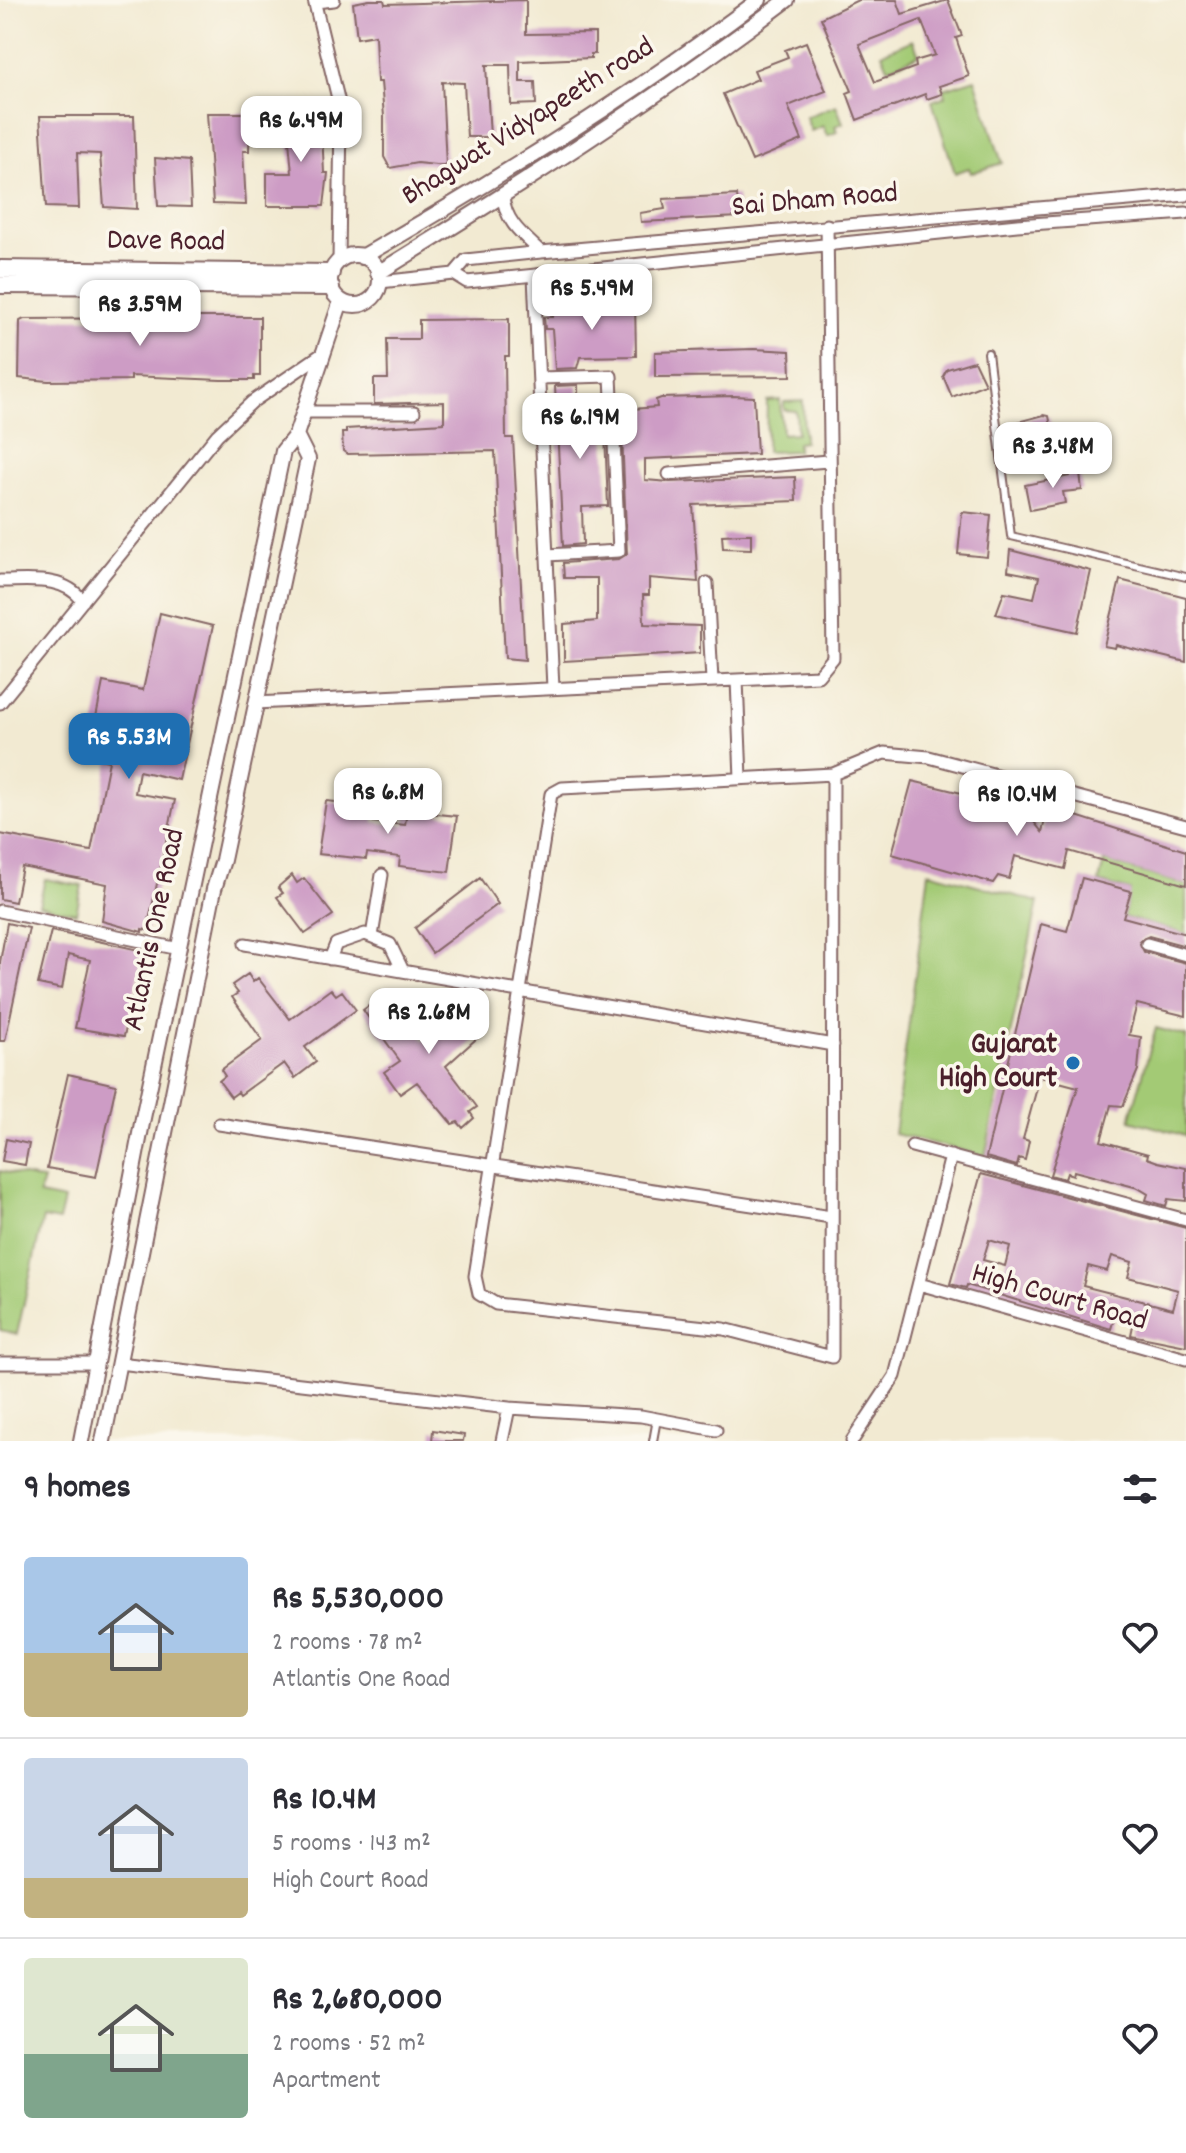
<!DOCTYPE html>
<meta charset="utf-8">
<style>
body{margin:0;font-family:Dekko,sans-serif;background:#f7f7f7;color:#2b2b33;height:100vh;display:flex;flex-direction:column;font-size:30px;white-space:nowrap}
*{box-sizing:border-box;margin:0}
p{font-size:26px;color:#7c7c81}
.icon{flex:none;width:44px;height:44px;fill:none;stroke:currentColor;stroke-width:2;stroke-linecap:round;stroke-linejoin:round}
.map{position:relative;height:1441px;overflow:hidden}
.side{display:flex;flex-direction:column;background:#fff;flex:1}
.side>*{flex:none}
.price{position:absolute;translate:-50% -68px;padding:0 18px;border-radius:16px;background:#fff;color:#222;font-size:26px;line-height:52px;filter:drop-shadow(0 2px 4px #0008)}
.price::after{content:'';position:absolute;left:50%;top:48px;width:24px;height:18px;margin-left:-12px;background:inherit;clip-path:polygon(0 0,100% 0,50% 100%)}
.price.current{background:#1f6fb2;color:#fff}
ul{padding:0;list-style:none}
li{display:flex;align-items:center;gap:24px;height:200px;padding:0 24px}
li+li{border-top:2px solid #e1e1e2}
li span{display:grid;place-items:center;flex:none;width:224px;height:160px;border-radius:8px;color:#555}
li>.icon{margin-inline-start:auto}
span .icon{width:96px;height:96px;fill:#fffc;stroke-width:1}
li b{font-size:34px}
h2{display:flex;justify-content:space-between;align-items:center;height:96px;padding:0 24px;font-size:34px}
.map>svg:first-child{display:block}
.green{fill:#a3ca74;stroke:#767450;stroke-width:2}
.building{fill:#cd9cc5;fill-rule:evenodd}
.lines{fill:none;stroke-linecap:round;stroke-linejoin:round}
.service-casing{stroke:#856665;stroke-width:10}
.minor-casing{stroke:#856665;stroke-width:15}
.tertiary-casing{stroke:#856665;stroke-width:18}
.secondary-casing{stroke:#856665;stroke-width:20}
.service{stroke:#fff;stroke-width:6}
.minor{stroke:#fff;stroke-width:11}
.tertiary{stroke:#fff;stroke-width:14}
.secondary{stroke:#fff;stroke-width:16}
.poi-dot{fill:#1f6fb2;stroke:#fbf7ec;stroke-width:3}
.labels{text-anchor:middle;dominant-baseline:central;stroke-width:7;stroke-linejoin:round;paint-order:stroke}
.street-label{font-size:30px;fill:#4a1f2b;stroke:#fbf7ec}
.poi-label{font-size:30px;font-weight:bold;fill:#4a1f2b;stroke:#fbf7ec;text-anchor:end}
</style>
<div class="map">
<svg width="1186" height="1441" viewBox="0 0 1186 1441">
<rect width="100%" height="100%" fill="#fbf7ec"/>
<filter id="ink" filterUnits="userSpaceOnUse"><feTurbulence type="fractalNoise" baseFrequency=".0125" numOctaves="2"/><feDisplacementMap in="SourceGraphic" scale="16" xChannelSelector="R" yChannelSelector="G"/><feConvolveMatrix kernelMatrix="1 2 1 2 8 2 1 2 1" color-interpolation-filters="sRGB"/></filter>
<filter id="wash" filterUnits="userSpaceOnUse"><feTurbulence type="fractalNoise" baseFrequency=".006" numOctaves="4" result="noise"/><feDisplacementMap in="SourceGraphic" scale="32" xChannelSelector="R" yChannelSelector="G"/><feGaussianBlur stdDeviation="1.8" result="paint"/><feColorMatrix in="noise" values="0 0 0 0 0 0 0 0 0 0 0 0 0 0 0 0 0 1.4 0 .05"/><feComposite in="paint" operator="in"/></filter>
<g filter="url(#wash)">
<rect width="100%" height="100%" fill="#f2ead2"/>
<path class="green" d="M913 40 919 55 888 68 882 53Z
M975 79 1002 163 971 173 969 168 955 173 932 101 946 96 944 89Z
M836 105 843 123 835 126 837 132 827 136 823 126 811 131 806 117Z
M780 400 782 434 797 433 796 411 784 410V402L803 401 804 442 797 443V451L766 452 767 401Z
M1104 861 1186 885V934L1123 917 1130 891 1099 882Z
M929 872 1038 902 985 1156 894 1134Z
M45 879 82 886 76 913 39 905Z
M1156 1028 1186 1036V1136L1130 1120Z
M0 1171 43 1180 39 1195 64 1200 59 1221 43 1218 17 1334 0 1330Z"/>
<g id="blocks">
<path class="building" d="M369 0H384L385 4 526 0V34L595 33V54H591V58L520 61V82H535L536 104 511 105 510 65H486L490 137H467L464 83 442 82 446 166 417 163 390 168 384 157V116L381 82H377L375 35 357 38 353 3Z
M858 0H897L902 14 948 0 962 36 956 38 969 76 939 86 942 94 927 99 925 94 857 120 847 93 852 91 821 18ZM921 20 935 55 915 61 916 67 875 82 859 44Z
M806 42 826 91 788 106 802 140 752 161 723 94 758 79 754 70 788 57 785 50Z
M286 108 321 111 324 173H328L324 206H267V173H292Z
M207 113H250L249 151H243L246 205 213 204Z
M40 116H134L137 209 104 207 100 154 77 153 79 208 46 207Z
M155 158 189 161 191 207 158 206Z
M737 195 739 217 641 222 640 213 665 209 663 199Z
M621 302H635L636 356 580 357 577 368 555 369 552 329H545L544 317H553V305Z
M157 313H177V317H260V376H254V380H221L131 376V380L48 381 19 378 20 321 24 319 156 318Z
M509 319V356H505L506 438H513L525 660 505 658 495 451 347 454 343 451 342 433H346V429L444 423V402L374 404V379H388L387 339H419V320Z
M754 349 790 351 791 376 655 377V352Z
M974 361 985 384 952 397 943 376 947 369Z
M578 385V406H602L604 410 608 506 582 507 583 544 563 546 555 386Z
M734 396 754 397 757 454 645 459V480L670 482 795 477 796 501 693 505 698 582 649 578V595H643L644 624 700 626V653L564 661V624L597 621V578H564L563 563 619 559 627 554 621 410 657 407 656 400 661 398Z
M1044 415 1049 416 1054 441 1018 447 1014 423Z
M1079 464 1082 490 1063 492 1065 503 1030 510 1025 485 1070 476 1068 466Z
M962 512 991 515 987 557 958 554Z
M743 534H751V549L723 548 722 535Z
M1010 550 1091 571 1077 632 996 614 1004 592 1034 598 1039 577 1008 571Z
M1120 580 1186 597V662L1116 645 1115 648 1104 646Z
M160 613 213 626 179 780 139 771 135 793 175 800 147 930 142 929V932L102 921 107 884 22 867 15 902 0 899V834L91 851 109 761 88 757 103 682 143 690Z
M912 781 1023 808 1042 832 1048 807 1186 851V885L1069 851 1065 869 1015 856 1009 879 998 876 993 883 892 854Z
M326 801 375 806 374 822 405 825 407 811 457 816 449 872 399 866 400 857 367 853 366 859 318 854Z
M292 875 297 883 304 878 333 915 305 934 277 897 283 893 278 887Z
M480 878 498 904 432 953 415 928Z
M1082 878 1131 891 1123 917 1186 934V946L1149 936 1139 941 1144 952 1186 963V1016L1137 1004 1129 1035 1141 1037 1138 1070 1123 1106 1111 1105 1101 1141 1148 1154 1147 1158 1158 1162 1186 1168V1201L1168 1199 1166 1206 1146 1200 1148 1194 1138 1188 1074 1171 1073 1175 1067 1173 1065 1179 1050 1175 1078 1087 1040 1077 1023 1139 1029 1141 1025 1160 1019 1158 1017 1166 986 1157 1041 924 1067 931Z
M7 923 29 928 5 1041H0V962Z
M51 931 144 951 124 1036 75 1028 90 960 68 955 62 989 38 984Z
M248 974 253 982 258 978 290 1019 331 989 336 995 342 991 356 1010 305 1047 316 1062 295 1078 284 1063 240 1095 238 1092 231 1097 219 1081 225 1076 221 1070 262 1040 232 997 238 993 232 985Z
M383 996 388 1003 394 999 424 1041 467 1007 471 1014 477 1008 487 1019 482 1025 485 1031 446 1066 477 1107 470 1112 474 1118 463 1128 458 1122 452 1124 417 1082 400 1094 384 1072 400 1061 363 1010Z
M68 1074 116 1085 96 1177 47 1168Z
M6 1139 29 1144 25 1165 2 1161Z
M981 1174 1186 1228V1346L1131 1335 1135 1316 1116 1311 1111 1329 967 1285 966 1288 950 1284ZM989 1240 1010 1246 1005 1266 983 1260ZM1112 1256 1132 1262 1128 1277 1178 1290 1173 1309 1083 1286 1088 1266 1107 1271Z
M433 1430 464 1435 463 1441H432Z"/>
</g>
</g>
<g filter="url(#ink)">
<use href="#blocks" fill-opacity="0" stroke="#856665" stroke-width="2"/>
<g class="lines">
<g class="service-casing">
<path id="service" d="M988 353 1011 536 1186 577
M653 1441 657 1419"/>
</g>
<g class="minor-casing">
<path id="minor" d="M314 0 341 111 339 261
M315 2 334 0
M503 196C505 222 523 235 541 252
M454 274 466 260 541 252 1186 195
M534 276 553 688
M380 282 454 274 467 282 1017 225 1186 213
M539 378 611 376 619 551 547 555
M305 412H414
M669 474 828 461
M0 581C29 581 64 575 83 601
M707 583 712 681
M737 680 741 778
M0 703 217 435 252 402 322 354
M255 703 818 676 833 658 827 225
M833 774 832 1357 724 1329 496 1304 479 1294 475 1276 551 794 562 788 833 774 884 753 929 757 1186 826
M0 911 179 949
M372 936 382 875
M245 944 833 1045
M1147 944 1186 955
M330 959 336 944 365 934 390 944 403 971
M219 1124 831 1217
M912 1146 1186 1220
M919 1284 1186 1359
M0 1363H96
M119 1363 509 1408 641 1416 716 1430
M502 1441 509 1408
M852 1441 895 1376 951 1156"/>
</g>
<g class="tertiary-casing">
<path id="tertiary" d="M330 280a25 25 0 1 1 50 0a25 25 0 1 1-50 0Z
M362 257C498 179 634 95 759 0
M378 273C518 187 656 99 787 0
M81 1441 143 1118 283 451 296 435 341 301
M103 1441 214 889 223 860 308 459 296 435"/>
</g>
<g class="secondary-casing">
<path id="secondary" d="M0 269 331 273
M0 285 331 287"/>
</g>
<use href="#service" class="service"/>
<use href="#minor" class="minor"/>
<use href="#tertiary" class="tertiary"/>
<use href="#secondary" class="secondary"/>
</g>
</g>
<circle class="poi-dot" cx="1073" cy="1063" r="8"/>
<g class="labels">
<g class="street-label">
<text transform="translate(529 123) rotate(-32)">Bhagwat Vidyapeeth road</text>
<text transform="translate(815 202) rotate(-5)">Sai Dham Road</text>
<text transform="translate(166 243) rotate(1)">Dave Road</text>
<text transform="translate(156 930) rotate(-78)">Atlantis One Road</text>
<text transform="translate(1059 1299) rotate(16)">High Court Road</text>
</g>
<g class="poi-label">
<text x="1057" y="1046">Gujarat<tspan x="1057" dy="34">High Court</tspan></text>
</g>
</g>
</svg>
<b class="price" style="left:301px;top:164px">Rs 6.49M</b>
<b class="price" style="left:592px;top:332px">Rs 5.49M</b>
<b class="price" style="left:140px;top:348px">Rs 3.59M</b>
<b class="price" style="left:580px;top:461px">Rs 6.19M</b>
<b class="price" style="left:1053px;top:490px">Rs 3.48M</b>
<b class="price current" style="left:129px;top:781px">Rs 5.53M</b>
<b class="price" style="left:388px;top:836px">Rs 6.8M</b>
<b class="price" style="left:1017px;top:838px">Rs 10.4M</b>
<b class="price" style="left:429px;top:1056px">Rs 2.68M</b>
</div>
<section class="side">
<h2>9 homes<svg class="icon" aria-label="filters" viewBox="0 0 24 24"><path d="M4 7h16M4 17h16"/><circle cx="9" cy="7" r="2"/><circle cx="15" cy="17" r="2"/></svg></h2>
<ul>
<li><span style="background:linear-gradient(#a9c7e8 60%,#c2b280 0)"><svg class="icon" aria-label="home" viewBox="0 0 24 24"><path d="M3 11l9-7 9 7M6 9v11h12V9"/></svg></span><div><b>Rs 5,530,000</b><p>2 rooms · 78 m²</p><p>Atlantis One Road</p></div><svg class="icon" aria-label="heart" viewBox="0 0 24 24"><path d="M12 20l-8-8c-3-5 5-10 8-4 3-6 11-1 8 4z"/></svg></li>
<li><span style="background:linear-gradient(#c9d6e8 75%,#c2b280 0)"><svg class="icon" aria-label="home" viewBox="0 0 24 24"><path d="M3 11l9-7 9 7M6 9v11h12V9"/></svg></span><div><b>Rs 10.4M</b><p>5 rooms · 143 m²</p><p>High Court Road</p></div><svg class="icon" aria-label="heart" viewBox="0 0 24 24"><path d="M12 20l-8-8c-3-5 5-10 8-4 3-6 11-1 8 4z"/></svg></li>
<li><span style="background:linear-gradient(#dfe7d0 60%,#7fa58c 0)"><svg class="icon" aria-label="home" viewBox="0 0 24 24"><path d="M3 11l9-7 9 7M6 9v11h12V9"/></svg></span><div><b>Rs 2,680,000</b><p>2 rooms · 52 m²</p><p>Apartment</p></div><svg class="icon" aria-label="heart" viewBox="0 0 24 24"><path d="M12 20l-8-8c-3-5 5-10 8-4 3-6 11-1 8 4z"/></svg></li>
</ul>
</section>
